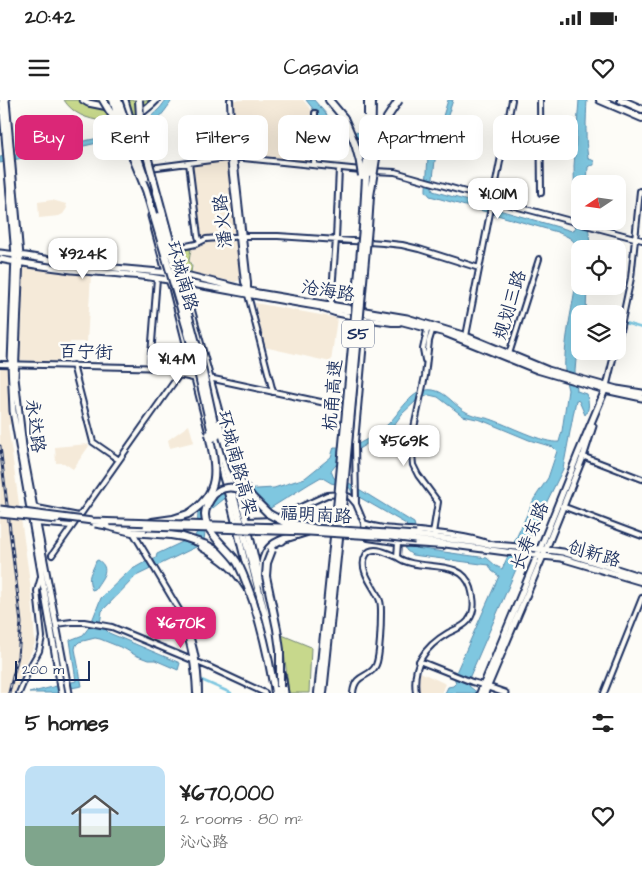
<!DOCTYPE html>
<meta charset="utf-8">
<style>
body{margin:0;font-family:"Architects Daughter","LXGW WenKai TC",sans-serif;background:#f2f2f2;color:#222;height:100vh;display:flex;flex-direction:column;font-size:19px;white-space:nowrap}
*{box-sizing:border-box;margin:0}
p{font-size:16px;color:#767676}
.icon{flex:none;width:28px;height:28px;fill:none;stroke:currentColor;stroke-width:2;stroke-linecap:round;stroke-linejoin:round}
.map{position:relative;height:593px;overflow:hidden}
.details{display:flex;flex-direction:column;background:#fff;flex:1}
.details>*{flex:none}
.banner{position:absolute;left:15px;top:15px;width:612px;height:45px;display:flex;gap:10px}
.needle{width:32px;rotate:257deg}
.fabs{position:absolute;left:571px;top:75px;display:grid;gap:10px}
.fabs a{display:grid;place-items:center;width:55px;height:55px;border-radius:10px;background:#fff;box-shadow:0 5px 20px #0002;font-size:25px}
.scale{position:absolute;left:15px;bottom:12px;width:75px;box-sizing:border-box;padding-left:5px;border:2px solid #1b2f5e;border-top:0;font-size:14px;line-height:18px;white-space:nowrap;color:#1b2f5e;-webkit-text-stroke:4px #fdfcf7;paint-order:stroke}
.price{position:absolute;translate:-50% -42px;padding:0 11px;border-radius:10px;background:#fff;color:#222;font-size:16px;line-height:32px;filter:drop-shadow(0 1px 2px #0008)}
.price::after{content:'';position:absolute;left:50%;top:30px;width:15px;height:11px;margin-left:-8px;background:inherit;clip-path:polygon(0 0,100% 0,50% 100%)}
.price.on{background:#db2777;color:#fff}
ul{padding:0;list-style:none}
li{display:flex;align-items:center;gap:15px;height:125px;padding:0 25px}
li+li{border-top:1px solid #e0e0e0}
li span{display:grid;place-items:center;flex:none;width:140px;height:100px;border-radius:10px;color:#555}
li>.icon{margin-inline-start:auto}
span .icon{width:60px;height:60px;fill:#fffc;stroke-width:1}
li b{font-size:21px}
h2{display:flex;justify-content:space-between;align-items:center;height:60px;padding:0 25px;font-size:21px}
.pill{padding:0 18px;border-radius:10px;background:#fff;box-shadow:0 5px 20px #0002;font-size:18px;line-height:45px}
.pill.on{background:#db2777;color:#fff}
.status{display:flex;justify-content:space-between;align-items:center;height:35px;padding:0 25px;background:#fff;direction:ltr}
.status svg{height:14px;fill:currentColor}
header{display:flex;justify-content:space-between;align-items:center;height:65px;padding:0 25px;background:#fff;font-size:22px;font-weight:600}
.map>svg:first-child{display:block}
.built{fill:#f5ead9}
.green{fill:#c7d88c;stroke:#718475}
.water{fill:#7fc7e0;stroke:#578aac}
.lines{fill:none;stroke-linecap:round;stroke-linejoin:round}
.canal{stroke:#7fc7e0;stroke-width:2.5}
.minor-casing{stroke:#1b2f5e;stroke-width:8}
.major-casing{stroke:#1b2f5e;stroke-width:9}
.highway-casing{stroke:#1b2f5e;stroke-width:10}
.minor{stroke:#fdfcf7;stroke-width:4}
.major{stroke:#fdfcf7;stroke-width:5}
.highway{stroke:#fdfcf7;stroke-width:6}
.rail-casing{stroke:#1b2f5e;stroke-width:3}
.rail{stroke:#fdfcf7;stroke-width:1;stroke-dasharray:4;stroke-linecap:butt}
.major-bridge-casing{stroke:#1b2f5e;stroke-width:9;stroke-linecap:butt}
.highway-bridge-casing{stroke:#1b2f5e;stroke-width:10;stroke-linecap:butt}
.major-bridge{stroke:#fdfcf7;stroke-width:5}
.highway-bridge{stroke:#fdfcf7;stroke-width:6}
.labels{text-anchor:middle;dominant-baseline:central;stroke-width:5;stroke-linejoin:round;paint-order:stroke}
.shield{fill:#fdfcf7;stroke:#5f6c8c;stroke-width:1}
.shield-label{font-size:16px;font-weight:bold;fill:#1b2f5e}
.street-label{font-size:18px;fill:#1b2f5e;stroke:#fdfcf7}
</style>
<div class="status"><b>20:42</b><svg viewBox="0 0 49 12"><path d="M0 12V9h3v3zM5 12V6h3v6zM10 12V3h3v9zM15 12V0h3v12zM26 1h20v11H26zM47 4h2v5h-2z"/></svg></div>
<header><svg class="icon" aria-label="menu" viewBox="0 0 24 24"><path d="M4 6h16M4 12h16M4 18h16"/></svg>Casavia<svg class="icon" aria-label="heart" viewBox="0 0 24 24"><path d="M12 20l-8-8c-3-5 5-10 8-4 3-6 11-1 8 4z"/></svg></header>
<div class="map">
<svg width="642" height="593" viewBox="0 0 642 593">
<rect width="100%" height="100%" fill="#fdfcf7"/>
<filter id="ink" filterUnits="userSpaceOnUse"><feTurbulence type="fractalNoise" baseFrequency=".02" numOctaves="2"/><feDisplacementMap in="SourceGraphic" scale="10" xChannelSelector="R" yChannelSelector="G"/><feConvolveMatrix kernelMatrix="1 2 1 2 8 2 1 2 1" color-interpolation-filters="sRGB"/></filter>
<g filter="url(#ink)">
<path class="built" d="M233 0H303L311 9 310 62 234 52Z
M224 61 227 63 235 130 232 135 201 137 192 67 194 64Z
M52 100 66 104 67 108 63 114 59 116 39 118 38 102Z
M233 139 235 140 237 145 241 178 238 181 235 182 192 173 193 166 191 162H189L191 149 197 147 207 141Z
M22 165 91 175 87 242H70L68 263 18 260Z
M255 203 337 218 331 262 264 247Z
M0 266H8V290L11 324 8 325 32 497 35 543 14 593H0Z
M189 325 194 342 170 348 168 340Z
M88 344 89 346 73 369 64 363H56L55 347Z
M418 571 446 584 442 593H419L416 577Z"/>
<path class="green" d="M64 0H160L143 17 141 23 107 32 103 21C87 19 73 14 64 0Z
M191 149 189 161 192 166 191 173C181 170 178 162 176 152L177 150Z
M282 535 311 547 309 593H289Z"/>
<path class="water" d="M166 0H172C168 8 154 25 147 29 137 34 117 38 106 41 71 50 35 54 0 63V57L94 39 144 23 160 8Z
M306 0H314L334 23 341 27 359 33 420 45 428 43 431 41 443 16 448 0H453L436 52 432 87 433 91 572 131 575 129 574 66 579 0H587C586 20 585 39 588 58L594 61V65L589 66 588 67 587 84H580V121H588L590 146 589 149H580V186H587L586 214H580V231L578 237 575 271 577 291 586 294C589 301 590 309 585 315L579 301 576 300 563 369 533 430 470 576 469 586 475 591 480 593H445L448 587 453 586 456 583 454 577 499 476 492 471 489 465 412 455 406 450 405 445H413L415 448 487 458 496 466 502 469 534 399 548 378 557 351 553 347 529 340 481 320 463 316 438 297 429 295 417 300 402 314 394 325 387 332 340 360 331 371 334 378 349 383 414 423 415 427H407L406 424 352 393 350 388 331 383 321 377 309 384 269 409 266 410 250 398 237 397 224 399 208 412 204 440 198 446 136 476 102 511 100 524 109 533 180 563 178 570 155 560H148L135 555 125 549 100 539 95 538 79 542 76 545 75 549 82 586 71 588 56 593H29L76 581 70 540 83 535 90 526 101 498 129 471 145 462 148 463 156 458 157 454 195 436 197 432 198 413 201 408 209 400 224 391 274 388 305 378 331 357 334 347C341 347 347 348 353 346 360 344 382 331 386 326 400 314 411 287 433 290 447 292 455 307 468 313 474 316 483 317 490 319 506 324 544 344 559 342L562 331 568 290C558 254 574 209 577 172 578 164 579 153 576 145 573 138 564 135 557 132L430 96 426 91V88L428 56 399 46 341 34C325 28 317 13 306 0Z
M98 460C112 469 101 479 95 489L92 490C86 474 92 474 96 461Z"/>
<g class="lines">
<path class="canal" d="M618 221 642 228
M197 578 231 593"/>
<g class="minor-casing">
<path id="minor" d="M230 0 232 48 234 57 248 183V195L273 292
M540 0 541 93
M230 57 244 182 247 188
M189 63 198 136 200 142
M314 65 315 13
M150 68 234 57 361 70
M373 71 395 72 522 108 642 140
M172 149 196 144 206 139 243 136H278L383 143 402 145 419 149 479 168
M331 204 336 139 339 68
M323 209 335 213 355 217
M364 219 392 223H399
M466 236 512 0
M618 240 631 178 640 91
M509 254 539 159
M425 260 423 249 428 226
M0 264 171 268 192 267
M73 265 93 342 119 360
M150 268 157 178
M171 268 179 275 197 279
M209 278 358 310
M606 288 615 251
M582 356 642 379
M356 404 355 342 366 219
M562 406 642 436
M32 407 79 416
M247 421 272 420 327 395 342 394 350 397 356 404 364 423 365 436 368 438 395 442 398 443 397 457C419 473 461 456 471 488 474 499 476 511 468 521 462 528 455 529 448 533 424 547 412 565 416 593
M35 423 72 426
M364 423C379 429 394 429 410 430 435 433 464 435 487 443
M433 433 438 402 418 375 413 365 412 354V337L425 276 429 241 433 228
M134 434 181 513C193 538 199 565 199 593
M398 443 443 446
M52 455 179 275
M181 519C191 542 195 567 196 593
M56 524 72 522H84L112 527 209 567 265 593
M419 561 472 582 483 585
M19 593 31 565 39 551 42 537 37 491 41 477
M353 593C355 572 370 579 376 565 380 556 381 524 381 512 381 509 381 504 380 501 376 488 357 470 366 455 372 444 389 454 397 457
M604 593 642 498"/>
</g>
<g class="major-casing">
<path id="major" d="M2 0 15 155 11 263 13 311 62 593
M6 0 20 156 15 278 24 355 69 593
M83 0 88 3 108 7
M125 0 136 38
M151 116 166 172 172 188 208 330
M0 153 26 156 81 165 182 174 258 193 407 218 466 236 548 270 617 289 642 293
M0 159C21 163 43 166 64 169 95 173 125 173 156 178 220 188 283 202 348 211
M176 160 184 183 224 330
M366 214 399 221 445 233 537 270 605 290 642 298
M217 357 230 401 253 494
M236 377 261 483
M115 426 146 427
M416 435 495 445 540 449 563 452 642 477
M415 440 506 452 561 458 642 482
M272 527 278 556
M282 574 285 593
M485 586 505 593
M480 593 540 449 578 354 605 290
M485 593 546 449 583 357 593 326"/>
</g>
<g class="highway-casing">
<path id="highway" d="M156 0C142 15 136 9 137 34L156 103
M329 0 344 18
M600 0 642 18
M621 0 642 9
M368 127 370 96
M363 128 365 95
M217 336 251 460 275 556 280 593
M213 338 219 359
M238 378 252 397 269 414
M152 422 173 419 188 414
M107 426 132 432 171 435 183 437 207 445 214 449 230 460 242 475
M282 441 284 439 307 432
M202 447C222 458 234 468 247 488
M273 531C272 524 272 518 270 511 266 485 249 451 284 439
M273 579 275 593
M318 593 338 398
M323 593 343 399"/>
</g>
<use href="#minor" class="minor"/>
<use href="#major" class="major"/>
<use href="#highway" class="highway"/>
<g class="rail-casing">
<path id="rail" d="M0 346 21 523 18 556 9 593"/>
</g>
<use href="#rail" class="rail"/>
<g class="major-bridge-casing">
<path id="major-bridge" d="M0 409 92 421 313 428 416 435
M0 414 57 420
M95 424 107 426
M146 427 309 432 391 437 415 440"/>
</g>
<g class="highway-bridge-casing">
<path id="highway-bridge" d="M103 0 112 15 118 29
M113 0 122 31 146 90 179 202 194 254 213 338
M118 0 145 78
M139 0 140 17 146 52 171 144
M368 0V16
M344 18C353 38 360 54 362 76
M371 73 372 0
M365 95 368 41
M370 96 378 46 387 18 399 0
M158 116 175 165 199 254 217 336
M219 323 232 367 238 378
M252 397C238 385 220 383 210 400 207 405 205 410 205 415 206 434 227 447 237 462 244 474 248 488 253 501 262 529 268 555 273 583
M338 398 363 128
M343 399 368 127
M188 414C222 393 216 368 209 334
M269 414 284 422 313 428
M272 450 267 463 266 476 277 529 280 550V587"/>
</g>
<use href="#major-bridge" class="major-bridge"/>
<use href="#highway-bridge" class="highway-bridge"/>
</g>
</g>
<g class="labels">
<rect class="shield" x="342" y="220.5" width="32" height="27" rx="4"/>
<g class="shield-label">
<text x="358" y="234">S5</text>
</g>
<g class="street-label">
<text transform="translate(223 121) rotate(-96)">潘火路</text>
<text transform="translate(182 176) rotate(74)">环城南路</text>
<text transform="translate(328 191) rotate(9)">沧海路</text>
<text transform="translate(510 205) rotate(-73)">规划三路</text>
<text transform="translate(86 252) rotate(2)">百宁街</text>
<text transform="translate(333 295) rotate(-85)">杭甬高速</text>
<text transform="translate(35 326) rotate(83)">永达路</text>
<text transform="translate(237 363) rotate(75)">环城南路高架</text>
<text transform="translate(316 415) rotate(3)">福明南路</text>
<text transform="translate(530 436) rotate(-68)">长寿东路</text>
<text transform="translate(594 454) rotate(16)">创新路</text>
</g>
</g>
</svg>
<div class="fabs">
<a><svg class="needle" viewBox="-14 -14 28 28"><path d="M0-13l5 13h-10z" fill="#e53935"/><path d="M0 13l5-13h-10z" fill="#767676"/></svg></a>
<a><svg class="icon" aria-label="locate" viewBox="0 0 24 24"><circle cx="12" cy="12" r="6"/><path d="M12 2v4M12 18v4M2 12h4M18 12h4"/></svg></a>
<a><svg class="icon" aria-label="layers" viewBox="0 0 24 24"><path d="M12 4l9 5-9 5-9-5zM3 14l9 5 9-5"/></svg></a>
</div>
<div class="scale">200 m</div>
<b class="price" style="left:498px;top:120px">¥1.01M</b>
<b class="price" style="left:83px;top:180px">¥924K</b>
<b class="price" style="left:177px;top:285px">¥1.4M</b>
<b class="price" style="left:404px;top:367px">¥569K</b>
<b class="price on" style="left:181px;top:549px">¥670K</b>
<div class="banner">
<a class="pill on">Buy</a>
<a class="pill">Rent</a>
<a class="pill">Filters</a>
<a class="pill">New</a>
<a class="pill">Apartment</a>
<a class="pill">House</a>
</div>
</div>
<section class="details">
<h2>5 homes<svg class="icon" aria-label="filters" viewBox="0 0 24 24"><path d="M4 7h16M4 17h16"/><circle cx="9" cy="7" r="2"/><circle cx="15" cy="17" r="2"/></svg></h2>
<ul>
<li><span style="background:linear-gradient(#bfe0f5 60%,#7fa58c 0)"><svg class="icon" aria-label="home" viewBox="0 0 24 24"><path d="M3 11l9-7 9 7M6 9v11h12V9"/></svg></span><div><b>¥670,000</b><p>2 rooms · 80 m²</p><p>沁心路</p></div><svg class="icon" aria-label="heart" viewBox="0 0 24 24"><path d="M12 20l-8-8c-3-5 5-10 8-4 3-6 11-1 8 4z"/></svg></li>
</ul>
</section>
